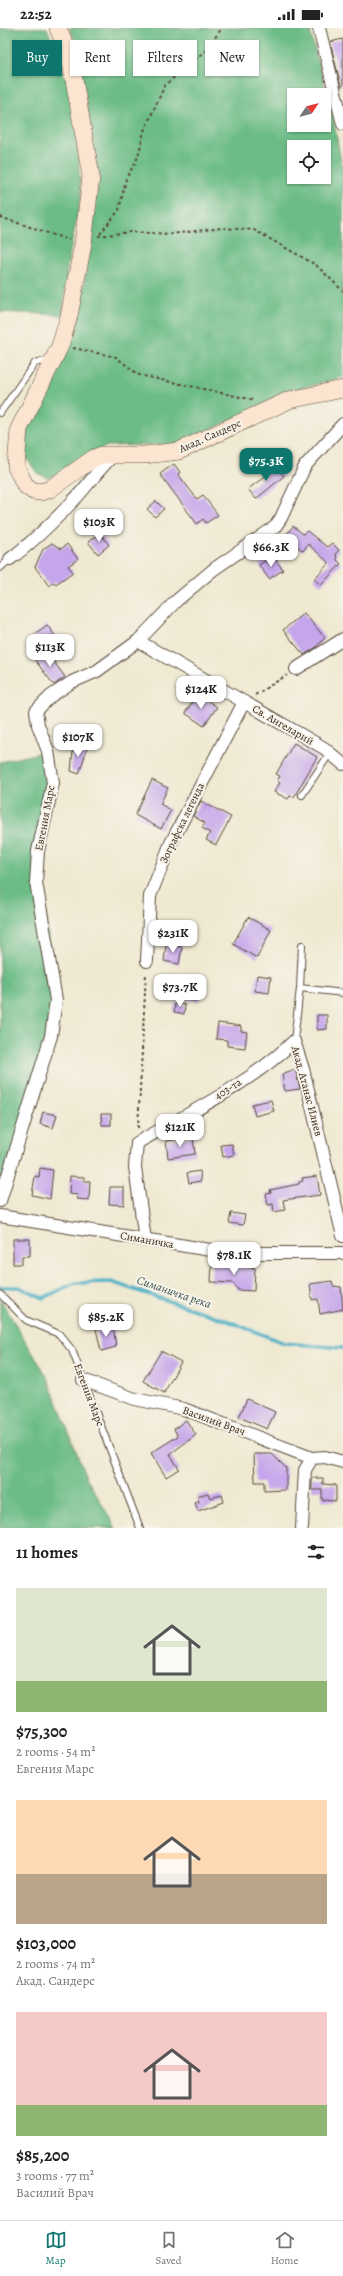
<!DOCTYPE html>
<meta charset="utf-8">
<style>
body{margin:0;font-family:Alegreya,serif;background:#f6f6f6;color:#222;height:100vh;display:flex;flex-direction:column;font-size:15px;white-space:nowrap}
*{box-sizing:border-box;margin:0}
p{font-size:13px;color:#767676}
.icon{flex:none;width:22px;height:22px;fill:none;stroke:currentColor;stroke-width:2;stroke-linecap:round;stroke-linejoin:round}
.map{position:relative;height:1500px;overflow:hidden}
.panel{display:flex;flex-direction:column;background:#fff;flex:1}
.panel>*{flex:none}
.top-card{position:absolute;left:12px;top:12px;width:319px;height:36px;display:flex;gap:8px}
.needle{width:26px;rotate:55deg}
.controls{position:absolute;left:287px;top:60px;display:grid;gap:8px}
.controls a{display:grid;place-items:center;width:44px;height:44px;border-radius:0px;background:#fff;box-shadow:0 1px 3px #0004;font-size:20px}
.price{position:absolute;translate:-50% -34px;padding:0 9px;border-radius:8px;background:#fff;color:#222;font-size:13px;line-height:26px;filter:drop-shadow(0 1px 2px #0008)}
.price::after{content:'';position:absolute;left:50%;top:24px;width:12px;height:9px;margin-left:-6px;background:inherit;clip-path:polygon(0 0,100% 0,50% 100%)}
.price.current{background:#0f766e;color:#fff}
ul{padding:0;list-style:none}
li{display:grid;align-content:center;gap:8px;height:212px;padding:0 16px}
li span{display:grid;place-items:center;height:124px;border-radius:0px;color:#555}
li>.icon{margin-inline-start:auto}
span .icon{width:72px;height:72px;fill:#fffc;stroke-width:1}
li b{font-size:17px}
h2{display:flex;justify-content:space-between;align-items:center;height:48px;padding:0 16px;font-size:17px}
.tag{padding:0 14px;border-radius:0px;background:#fff;box-shadow:0 1px 3px #0004;font-size:14px;line-height:36px}
.tag.current{background:#0f766e;color:#fff}
.status{display:flex;justify-content:space-between;align-items:center;height:28px;padding:0 20px;background:#fff;direction:ltr}
.status svg{height:11px;fill:currentColor}
.tab-bar{display:flex;justify-content:space-around;align-items:center;height:56px;border-top:1px solid #e0e0e0;background:#fff;font-size:11px;color:#767676}
.tab-bar a{display:grid;justify-items:center;gap:2px}
.tab-bar .current{color:#0f766e}
.map>svg:first-child{display:block}
.forest{fill:#6cbc87;stroke:#547352;fill-rule:evenodd}
.lines{fill:none;stroke-linecap:round;stroke-linejoin:round}
.stream{stroke:#48b0c7;stroke-width:3.5}
.building{fill:#c5a5eb}
.lane-casing{stroke:#564739;stroke-width:8}
.street-casing{stroke:#564739;stroke-width:14}
.secondary-casing{stroke:#564739;stroke-width:18}
.path{stroke:#564739;stroke-width:2;stroke-dasharray:3 3;stroke-linecap:butt}
.lane{stroke:#fff;stroke-width:6}
.street{stroke:#fff;stroke-width:12}
.secondary{stroke:#fce5d0;stroke-width:17}
.labels{text-anchor:middle;dominant-baseline:central;stroke-width:4;stroke-linejoin:round;paint-order:stroke}
.street-label{font-size:11px;fill:#3b2a1e;stroke:#f7f3e8}
.water-label{font-size:12px;font-style:italic;fill:#405959;stroke:#f7f3e8}
</style>
<div class="status"><b>22:52</b><svg viewBox="0 0 49 12"><path d="M0 12V9h3v3zM5 12V6h3v6zM10 12V3h3v9zM15 12V0h3v12zM26 1h20v11H26zM47 4h2v5h-2z"/></svg></div>
<div class="map">
<svg width="343" height="1500" viewBox="0 0 343 1500">
<rect width="100%" height="100%" fill="#f7f3e8"/>
<filter id="ink" filterUnits="userSpaceOnUse"><feTurbulence type="fractalNoise" baseFrequency=".025" numOctaves="2"/><feDisplacementMap in="SourceGraphic" scale="8" xChannelSelector="R" yChannelSelector="G"/><feConvolveMatrix kernelMatrix="1 2 1 2 8 2 1 2 1" color-interpolation-filters="sRGB"/></filter>
<filter id="wash" filterUnits="userSpaceOnUse"><feTurbulence type="fractalNoise" baseFrequency=".012" numOctaves="4" result="noise"/><feDisplacementMap in="SourceGraphic" scale="16" xChannelSelector="R" yChannelSelector="G"/><feGaussianBlur stdDeviation="0.9" result="paint"/><feColorMatrix in="noise" values="0 0 0 0 0 0 0 0 0 0 0 0 0 0 0 0 0 1.4 0 .05"/><feComposite in="paint" operator="in"/></filter>
<g filter="url(#wash)">
<rect width="100%" height="100%" fill="#efe9d1"/>
<path class="forest" d="M0 0H47L75 75 81 168 67 239 63 287 0 284Z
M69 0H309L332 84 343 144V349L293 362 181 416 107 418 63 444 48 450 37 445 25 428 26 402 63 326 82 273 99 150 77 17ZM294 67H324V97H294ZM294 119H324V149H294Z
M48 723 53 755 38 823 56 972 0 1173V734Z
M0 1271 48 1350 86 1449 116 1500H0Z"/>
<g class="lines">
<path class="stream" d="M0 1259H19L43 1270 75 1255 111 1254 223 1291 284 1315 343 1320"/>
</g>
<g id="blocks">
<path class="building" d="M343 11V58H341L330 14Z
M174 436 180 444 178 446 197 471 203 467 218 487 206 495 203 491 197 496 160 446Z
M275 437 284 448 256 471 248 461 267 447 265 445Z
M156 473 164 481 155 489 147 481Z
M293 498 303 506 307 503 327 519 332 515 339 522 336 525 337 532 341 536 321 557 314 551 329 535 308 516 303 523 285 509Z
M100 505 109 517 98 526 88 514Z
M52 515 61 521 67 516 78 531 68 538 73 544 56 556 54 554 49 558 35 539 43 521Z
M273 528 283 542 269 551 259 537Z
M304 585 325 610 315 620 304 627 283 602Z
M47 597 59 613 44 624 32 608Z
M46 623 65 649 54 657 34 631Z
M198 666 217 679 204 698 185 685Z
M74 713 87 721 79 746 71 743Z
M294 715 317 729 294 769 290 768 288 771 274 764 280 755 277 753 280 748 276 746Z
M152 752 168 760 160 776 171 782 161 801 135 787Z
M201 773 231 789 216 817 206 812 210 805 202 800 205 795 193 788Z
M248 889 271 902 257 930 233 916Z
M166 917 182 919 179 936 164 933Z
M257 947 271 949 269 965 255 963Z
M185 954 201 956 199 973 183 971Z
M175 975 185 977 184 986 174 984Z
M317 987H327V1001L317 1002Z
M218 995 241 998V1003L247 1004 245 1020 227 1018V1012L216 1011Z
M295 1041 300 1061 285 1063 282 1046Z
M271 1072 274 1083 255 1088 252 1076Z
M43 1084 57 1087 53 1100 40 1096Z
M101 1086H111V1097H102Z
M193 1109 195 1126 168 1130 166 1113Z
M232 1116 234 1127 223 1129 221 1117Z
M40 1140 53 1142 50 1171 32 1167 35 1148 39 1149Z
M200 1143 201 1153 189 1155 187 1145Z
M70 1148 84 1149V1153H90L89 1172 77 1171 78 1167 69 1166Z
M317 1148 320 1167 283 1172 285 1182 274 1184 273 1176 268 1177 266 1166 271 1165 270 1162 299 1156V1154L303 1153 302 1150Z
M110 1159H124V1177L109 1176Z
M231 1185 245 1187 243 1197 229 1195Z
M13 1211H30V1228H22V1236H13Z
M212 1234 255 1240 254 1263 238 1262 233 1255 211 1254Z
M332 1253 333 1258 341 1259 343 1281 320 1286 318 1271 312 1272 310 1256Z
M113 1297 116 1319 101 1323 96 1301Z
M161 1323 181 1334 164 1365 143 1353Z
M247 1371 275 1384 267 1401 239 1389Z
M186 1392 196 1407 170 1426 179 1441 166 1449 151 1425 178 1408 174 1401Z
M254 1426H272L286 1440V1462L264 1463V1454H255Z
M312 1450H323V1456L336 1457V1473L322 1472V1462H312Z
M208 1465 210 1470 222 1467 224 1474 198 1483 195 1475 199 1474 197 1468Z"/>
</g>
</g>
<g filter="url(#ink)">
<use href="#blocks" fill-opacity="0" stroke="#564739" stroke-width="1"/>
<g class="lines">
<g class="lane-casing">
<path id="lane" d="M0 385 35 335 42 333 49 337
M0 540 10 531
M302 767 330 725
M300 960 343 965
M294 1013 300 960 302 917
M0 1266 26 1292 59 1306 72 1322 140 1500"/>
</g>
<g class="street-casing">
<path id="street" d="M319 0 343 96
M10 531C33 514 53 494 73 473 88 458 98 441 114 427
M138 613 324 720 343 736
M296 641 343 611
M147 933 150 868 171 815 244 674
M0 1173 51 1008 56 972 36 854 38 823 53 755 48 723 38 697 36 683 51 668 72 654 97 643 138 613 176 573 214 541 275 499 281 490 305 438 343 396
M0 1188 229 1225H343
M145 1212 135 1139 137 1115C189 1085 251 1055 294 1013L303 1041 343 1208
M83 1352 135 1371 184 1381 312 1430 325 1429 343 1434
M302 1500 305 1442 312 1430"/>
</g>
<g class="secondary-casing">
<path id="secondary" d="M58 0 70 29 91 148 83 216 69 288 60 318 19 401 16 439 25 457 33 463 41 464 50 461 94 430 102 427H145L179 423 289 372 343 361"/>
</g>
<path class="path" d="M0 189 69 212
M100 206 119 182 126 151 138 129 144 103 165 57 206 22 222 0
M98 208 130 204 171 206 222 200 254 202 316 237 343 263
M73 320 116 329 139 347 254 372
M255 667 287 647
M138 1100 146 945"/>
<use href="#lane" class="lane"/>
<use href="#street" class="street"/>
<use href="#secondary" class="secondary"/>
</g>
</g>
<g class="labels">
<g class="street-label">
<text transform="translate(210 408) rotate(-24)">Акад. Сандерс</text>
<text transform="translate(283 697) rotate(30)">Св. Ангеларий</text>
<text transform="translate(45 790) rotate(-79)">Евгения Марс</text>
<text transform="translate(182 795) rotate(-64)">Зографска легенда</text>
<text transform="translate(228 1061) rotate(-33)">403-та</text>
<text transform="translate(307 1063) rotate(75)">Акад. Атанас Илиев</text>
<text transform="translate(147 1212) rotate(10)">Симаничка</text>
<text transform="translate(89 1367) rotate(69)">Евгения Марс</text>
<text transform="translate(214 1393) rotate(20)">Василий Врач</text>
</g>
<g class="water-label">
<text transform="translate(174 1264) rotate(19)">Симаничка река</text>
</g>
</g>
</svg>
<div class="controls">
<a><svg class="needle" viewBox="-14 -14 28 28"><path d="M0-13l5 13h-10z" fill="#e53935"/><path d="M0 13l5-13h-10z" fill="#767676"/></svg></a>
<a><svg class="icon" aria-label="locate" viewBox="0 0 24 24"><circle cx="12" cy="12" r="6"/><path d="M12 2v4M12 18v4M2 12h4M18 12h4"/></svg></a>
</div>
<b class="price current" style="left:266px;top:454px">$75.3K</b>
<b class="price" style="left:99px;top:515px">$103K</b>
<b class="price" style="left:271px;top:540px">$66.3K</b>
<b class="price" style="left:50px;top:640px">$113K</b>
<b class="price" style="left:201px;top:682px">$124K</b>
<b class="price" style="left:78px;top:730px">$107K</b>
<b class="price" style="left:173px;top:926px">$231K</b>
<b class="price" style="left:180px;top:980px">$73.7K</b>
<b class="price" style="left:180px;top:1120px">$121K</b>
<b class="price" style="left:234px;top:1248px">$78.1K</b>
<b class="price" style="left:106px;top:1310px">$85.2K</b>
<div class="top-card">
<a class="tag current">Buy</a>
<a class="tag">Rent</a>
<a class="tag">Filters</a>
<a class="tag">New</a>
</div>
</div>
<section class="panel">
<h2>11 homes<svg class="icon" aria-label="filters" viewBox="0 0 24 24"><path d="M4 7h16M4 17h16"/><circle cx="9" cy="7" r="2"/><circle cx="15" cy="17" r="2"/></svg></h2>
<ul>
<li><span style="background:linear-gradient(#dfe7d0 75%,#8fb573 0)"><svg class="icon" aria-label="home" viewBox="0 0 24 24"><path d="M3 11l9-7 9 7M6 9v11h12V9"/></svg></span><div><b>$75,300</b><p>2 rooms · 54 m²</p><p>Евгения Марс</p></div></li>
<li><span style="background:linear-gradient(#ffd9b3 60%,#b9a48a 0)"><svg class="icon" aria-label="home" viewBox="0 0 24 24"><path d="M3 11l9-7 9 7M6 9v11h12V9"/></svg></span><div><b>$103,000</b><p>2 rooms · 74 m²</p><p>Акад. Сандерс</p></div></li>
<li><span style="background:linear-gradient(#f6c9c9 75%,#8fb573 0)"><svg class="icon" aria-label="home" viewBox="0 0 24 24"><path d="M3 11l9-7 9 7M6 9v11h12V9"/></svg></span><div><b>$85,200</b><p>3 rooms · 77 m²</p><p>Василий Врач</p></div></li>
</ul>
</section>
<nav class="tab-bar">
<a class="current"><svg class="icon" aria-label="map" viewBox="0 0 24 24"><path d="M3 6l6-2 6 2 6-2v14l-6 2-6-2-6 2zM9 4v14M15 6v14"/></svg>Map</a>
<a><svg class="icon" aria-label="saved" viewBox="0 0 24 24"><path d="M7 4h10v16l-5-4-5 4z"/></svg>Saved</a>
<a><svg class="icon" aria-label="home" viewBox="0 0 24 24"><path d="M3 11l9-7 9 7M6 9v11h12V9"/></svg>Home</a>
</nav>
